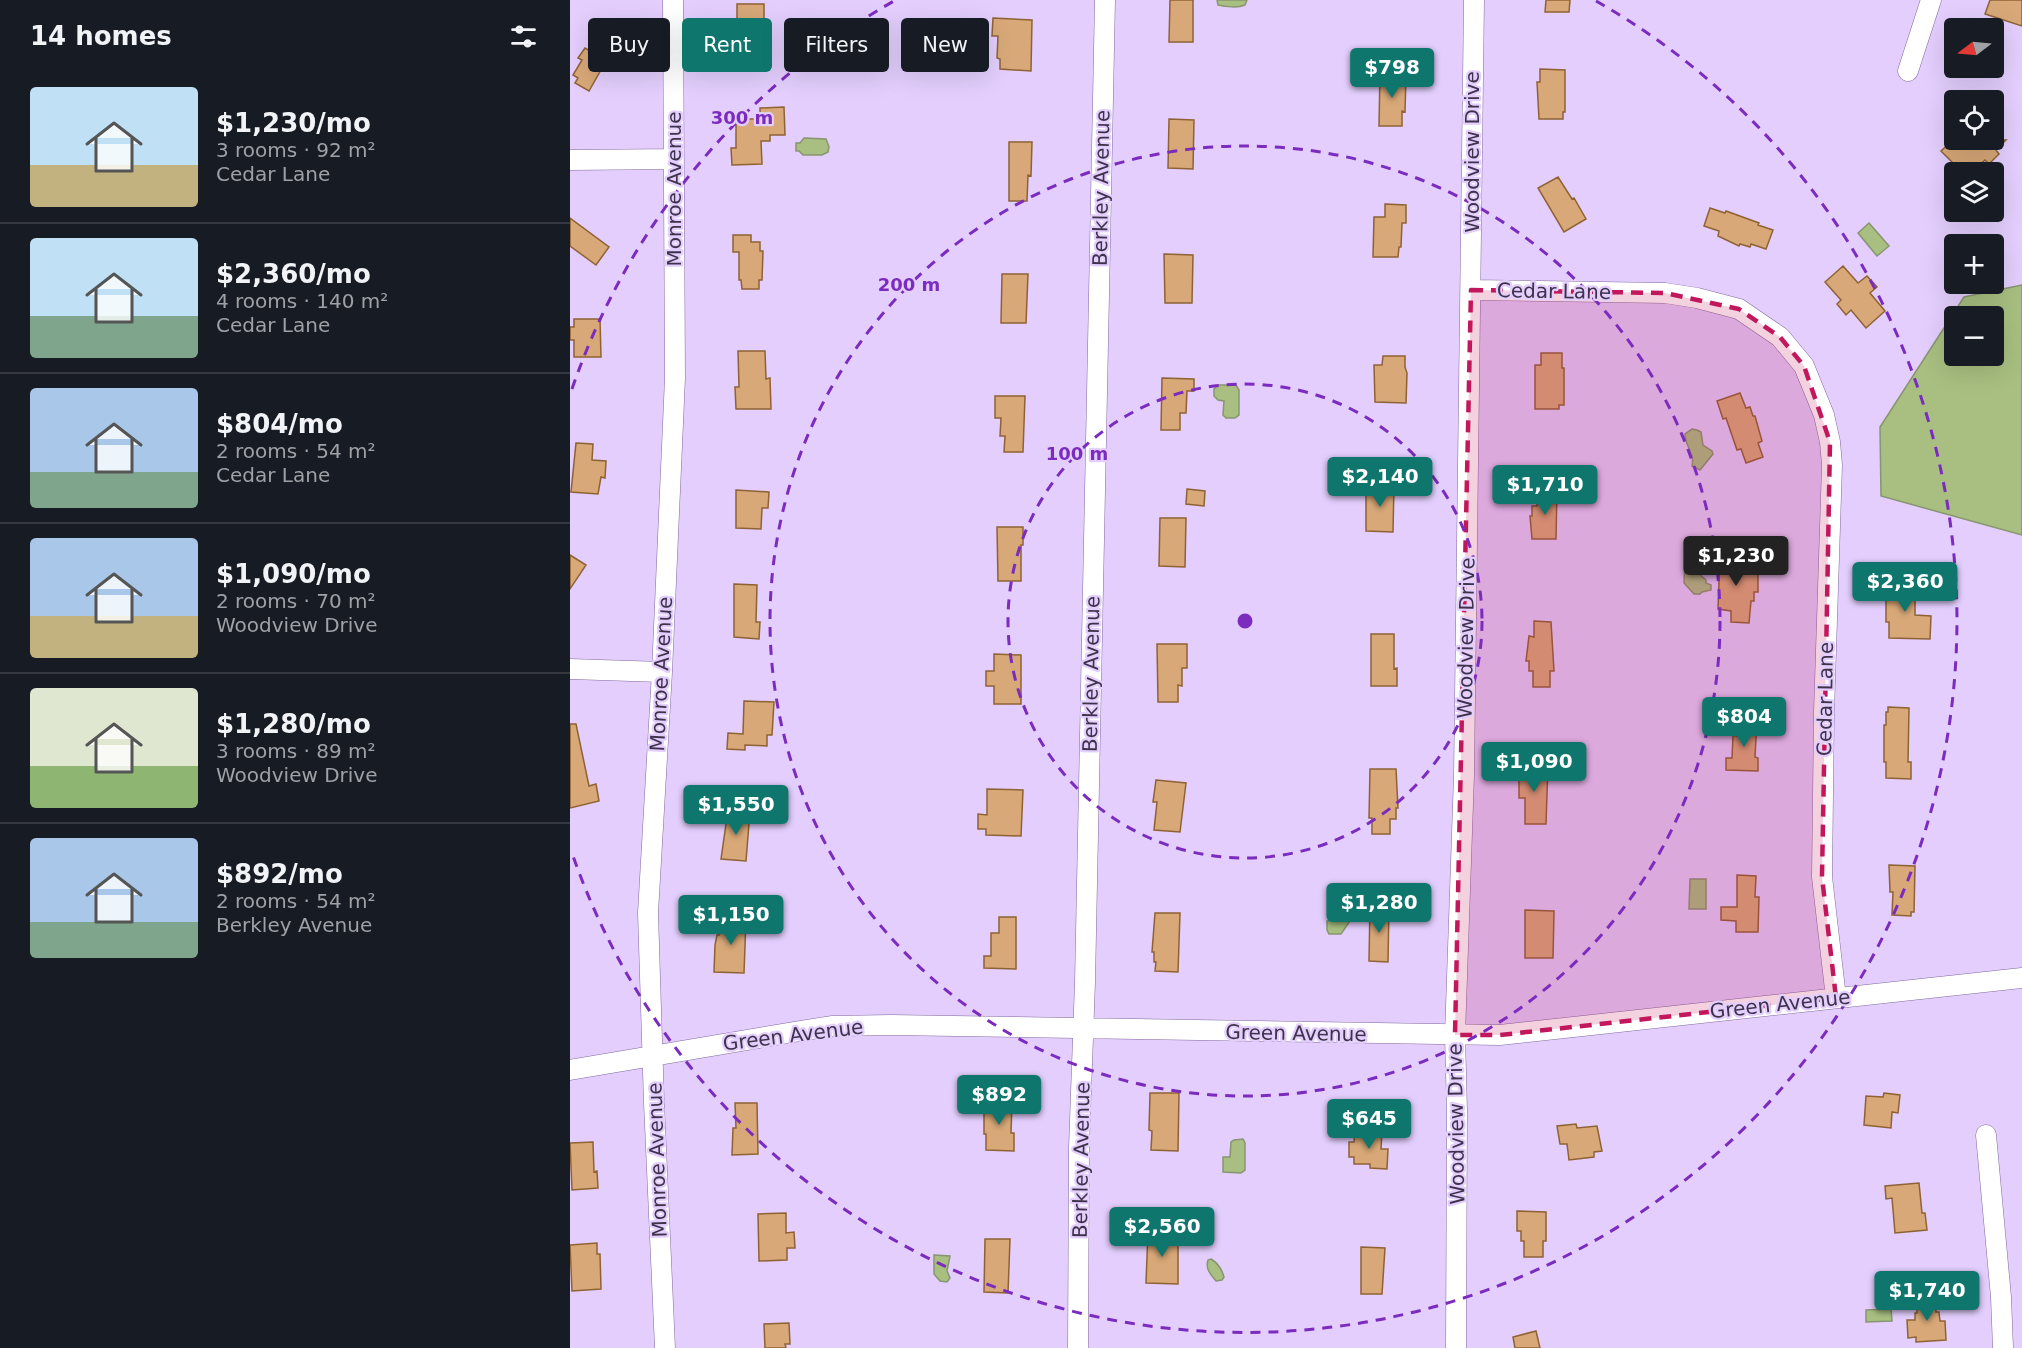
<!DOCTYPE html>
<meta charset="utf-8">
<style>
body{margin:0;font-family:"DejaVu Sans",sans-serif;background:#20242c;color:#f1f3f6;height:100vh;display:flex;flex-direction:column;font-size:22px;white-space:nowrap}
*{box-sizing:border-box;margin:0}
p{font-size:20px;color:#9ea1a6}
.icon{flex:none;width:33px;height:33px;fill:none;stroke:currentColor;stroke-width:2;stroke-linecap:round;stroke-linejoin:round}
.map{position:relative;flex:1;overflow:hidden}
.sheet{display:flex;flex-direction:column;background:#171b24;width:570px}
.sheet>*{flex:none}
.top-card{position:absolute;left:18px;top:18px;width:570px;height:54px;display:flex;gap:12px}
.needle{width:39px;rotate:254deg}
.fabs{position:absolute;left:1374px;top:18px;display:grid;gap:12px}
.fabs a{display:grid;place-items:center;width:60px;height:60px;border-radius:6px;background:#171b24;box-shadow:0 6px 24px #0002;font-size:30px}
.price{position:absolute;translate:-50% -51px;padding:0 14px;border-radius:6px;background:#0f766e;color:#fff;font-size:20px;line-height:39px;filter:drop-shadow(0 2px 3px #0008)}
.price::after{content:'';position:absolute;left:50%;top:36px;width:18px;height:14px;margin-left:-9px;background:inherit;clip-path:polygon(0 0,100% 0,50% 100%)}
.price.on{background:#222;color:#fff}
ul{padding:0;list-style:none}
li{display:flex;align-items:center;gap:18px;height:150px;padding:0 30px}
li+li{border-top:2px solid #363941}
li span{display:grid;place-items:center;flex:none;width:168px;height:120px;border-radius:6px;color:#555}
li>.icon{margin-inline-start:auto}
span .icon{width:72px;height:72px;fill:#fffc;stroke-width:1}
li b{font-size:26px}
h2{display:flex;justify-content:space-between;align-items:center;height:72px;padding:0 30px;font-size:26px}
.chip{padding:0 21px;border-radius:6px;background:#171b24;box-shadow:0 6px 24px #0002;font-size:21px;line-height:54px}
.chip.on{background:#0f766e;color:#fff}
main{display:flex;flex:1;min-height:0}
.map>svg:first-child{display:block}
.water{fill:#a8bf81;stroke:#889570;stroke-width:1.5;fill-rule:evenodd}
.building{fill:#d8a878;stroke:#8f6234;stroke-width:1.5}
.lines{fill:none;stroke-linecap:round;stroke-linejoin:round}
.minor-casing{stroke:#82699f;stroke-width:21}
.minor{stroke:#fff;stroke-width:20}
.marked{fill:#c2185b;fill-opacity:0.2;stroke:#c2185b;stroke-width:4.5;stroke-dasharray:12 8;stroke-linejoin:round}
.ring{fill:none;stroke:#7b2cbf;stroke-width:3;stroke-dasharray:10 8}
.labels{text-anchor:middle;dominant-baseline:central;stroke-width:4.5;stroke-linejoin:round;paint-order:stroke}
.street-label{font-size:20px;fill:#3d324a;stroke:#e3cefd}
.centre{fill:#7b2cbf;stroke:#e3cefd;stroke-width:3}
.ring-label{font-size:18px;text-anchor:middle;font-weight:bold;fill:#7b2cbf;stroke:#e3cefd;stroke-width:4.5;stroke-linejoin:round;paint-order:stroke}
</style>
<main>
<section class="sheet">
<h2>14 homes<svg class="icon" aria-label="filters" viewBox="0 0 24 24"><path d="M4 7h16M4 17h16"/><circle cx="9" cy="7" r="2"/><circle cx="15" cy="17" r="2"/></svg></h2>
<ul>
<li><span style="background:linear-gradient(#bfe0f5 65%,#c2b280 0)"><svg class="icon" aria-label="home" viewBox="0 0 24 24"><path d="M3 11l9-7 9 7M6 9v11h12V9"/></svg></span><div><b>$1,230/mo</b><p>3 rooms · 92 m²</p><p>Cedar Lane</p></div></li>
<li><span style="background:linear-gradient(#bfe0f5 65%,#7fa58c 0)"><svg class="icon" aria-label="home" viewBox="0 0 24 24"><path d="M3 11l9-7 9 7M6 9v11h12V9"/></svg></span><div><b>$2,360/mo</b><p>4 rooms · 140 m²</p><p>Cedar Lane</p></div></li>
<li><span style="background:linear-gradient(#a9c7e8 70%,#7fa58c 0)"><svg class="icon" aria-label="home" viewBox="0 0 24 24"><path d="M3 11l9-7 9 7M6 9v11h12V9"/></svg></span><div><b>$804/mo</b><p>2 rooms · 54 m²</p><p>Cedar Lane</p></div></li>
<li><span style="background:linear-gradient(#a9c7e8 65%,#c2b280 0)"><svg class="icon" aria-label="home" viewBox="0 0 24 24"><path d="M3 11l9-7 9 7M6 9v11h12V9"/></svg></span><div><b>$1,090/mo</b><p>2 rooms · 70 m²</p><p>Woodview Drive</p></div></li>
<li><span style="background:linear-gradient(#dfe7d0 65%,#8fb573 0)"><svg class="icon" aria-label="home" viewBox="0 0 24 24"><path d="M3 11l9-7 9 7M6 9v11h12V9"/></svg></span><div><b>$1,280/mo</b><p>3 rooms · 89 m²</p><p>Woodview Drive</p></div></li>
<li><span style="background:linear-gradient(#a9c7e8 70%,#7fa58c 0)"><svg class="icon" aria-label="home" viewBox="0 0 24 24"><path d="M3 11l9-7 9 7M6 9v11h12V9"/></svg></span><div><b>$892/mo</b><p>2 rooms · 54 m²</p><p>Berkley Avenue</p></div></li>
</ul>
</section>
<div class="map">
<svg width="1452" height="1348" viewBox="0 0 1452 1348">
<rect width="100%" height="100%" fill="#e3cefd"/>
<path class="water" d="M647 0H677L675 5C668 8 656 7 648 5Z
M234 138 256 139 259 147 258 152 252 155H233L229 151H226V143H230Z
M1299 223 1319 246 1307 256 1288 233Z
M1452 285V535L1311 496 1310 427 1394 297ZM1384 316H1424V356H1384Z
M648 385H666L669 390V415L665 418H656L653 415 654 401 648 400 644 396V389Z
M1122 429 1127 430 1131 432 1133 445 1142 451 1143 454 1130 470 1122 466C1125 454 1115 446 1115 434Z
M1119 559H1127L1129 562 1128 573 1136 580V583L1141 585V590L1132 592 1130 594H1124L1114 583 1115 562Z
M1120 879H1136V909H1119Z
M774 910 782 912 780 921 771 934H759L757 930V921L770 918 771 912Z
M673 1139 675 1143V1170L671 1173 653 1172V1157H660L661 1142 664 1140Z
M364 1255 380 1256 377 1271 380 1278 377 1282 370 1281 364 1274Z
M641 1259C648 1263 652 1270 654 1277L652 1280 646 1281C641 1275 635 1269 638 1260Z
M1321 1309 1322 1321 1296 1322V1310Z"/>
<path class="building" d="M600 0H623V42H599Z
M976 0H1000L999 12H975Z
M1420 0H1452V26L1415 14Z
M167 4H194V50H167Z
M423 18 462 20 461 71 430 69V59L427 58 428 36H422Z
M25 44 40 54 19 91 5 83 8 78 3 75 12 60 8 58 15 48 20 51Z
M970 69 995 70V112H993V119H969L967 82H970Z
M810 73 836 74 835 112 832 111V126H809Z
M214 107 215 135H200V141H191L192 164 162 165 161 148H166V119H190V108Z
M599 119 624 120 623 169 598 168Z
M1383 140H1436L1426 150 1429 154 1419 164 1415 160 1402 172H1392L1371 151Z
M439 142H462L461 176 458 175 457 201H439Z
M988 177 1002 199 1004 198 1016 219 994 232 968 188Z
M815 204 836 205V223H832L831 247H829L828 257H803L804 217H815Z
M1140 208 1155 213 1156 211 1189 223 1188 225 1203 230 1196 249 1181 244 1180 247 1170 244 1169 246 1148 236 1149 231 1134 226Z
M0 218 39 247 26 265 0 246Z
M163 235H181V242H190V251H193L192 280H189V289H172L171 280H169V252H163Z
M594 254 623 255 622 303H595Z
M1273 266 1288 283 1297 276 1307 287 1300 293 1315 311 1296 328 1281 310 1276 315 1267 304 1271 300 1255 282Z
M432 274H458L456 323H431Z
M4 319H30L31 357H4V340H0V327H4Z
M168 351H195L196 379 200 378 201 409H166L165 387H169Z
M971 353H992V368H994V405H989V409H965V365H971Z
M813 356H835V367L837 373 836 403 805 402 804 365H812Z
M592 378 624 379V391H617L616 413H610V430H591Z
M1170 393 1176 408 1180 407 1183 416H1185L1192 441 1188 443 1193 457 1176 463 1171 449 1167 450 1156 418 1153 419 1147 401Z
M425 396H455L453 452H434L435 436H430L431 418H425Z
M6 443 23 444 22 460 36 461 35 478 31 477 28 494 1 492Z
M796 485H824L823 532 796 531Z
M617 489 635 491 634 506 616 504Z
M166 490 199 492 198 508H192L191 529 166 528Z
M967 490H987L986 539H962L960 516H962V506H967Z
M590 518H616L615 567 589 566Z
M427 527H453V545H451V581H428Z
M1150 551H1172V573H1188V592H1184V601H1181L1179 623 1161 622V611L1148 609Z
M0 555 16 565 0 589Z
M1319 581 1345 582V615L1361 616 1360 639 1319 638V622H1316V601L1318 592H1319Z
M164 584 187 585 186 622H190L189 639 164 637Z
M964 621 981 622 984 671H980V687H963V671H959V661H956L959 636 964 637Z
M801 634H824V669L827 668V686H801Z
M587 644H617V668H612V686L608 685V702H588Z
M424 654 451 655V704H424V686H416V671H424Z
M174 701 204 702 202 735H197V746L175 745V750L157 749 158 733 173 734Z
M1318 707 1339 708 1338 762H1341V779L1316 778V762H1314V725H1316V712H1318Z
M1168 720H1187L1185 757 1188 758V771L1156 770V758H1162L1163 735 1167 736Z
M0 724H6L19 786 26 784 29 801 0 808Z
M949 765 978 766 976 824H955V798H949Z
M800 769H826L828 808H826V819H820V834H802V818H799Z
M586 780 616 783 610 832 584 830 587 802H583Z
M417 789 453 790 451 836 416 835V829H408V814L417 815Z
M158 810 180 811 176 861 151 859Z
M1319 865 1345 866 1344 912H1341V916L1322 915 1323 892H1320Z
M1167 875 1186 876 1185 897H1189L1188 932H1166V921L1151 920V907H1167Z
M800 905 819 906 818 962 799 961Z
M955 910 984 911 983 958H955Z
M585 913H610L608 972 585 971 586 962H584V952H582Z
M150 917 176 919 174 973 144 972 145 945 147 935H149Z
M429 917H446V969L414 968V956H421V933H429Z
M580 1093H609L608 1151 581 1150 582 1131 579 1130Z
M1314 1093 1330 1095 1328 1113 1322 1112 1321 1128 1294 1125 1296 1096 1313 1097Z
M414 1102H442L441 1133H444V1151L416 1150V1134H414Z
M165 1103H187L188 1154 162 1155 163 1128H166Z
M1006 1124 1007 1128 1027 1126 1032 1151 1024 1152V1157L999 1160 997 1144H990L987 1126Z
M785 1131 812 1132 811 1149H818L817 1169 800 1168V1164H784V1157H779V1142H784Z
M23 1142 24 1172 27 1171 28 1188 2 1190 0 1143Z
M1349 1183 1352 1213H1355L1357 1230 1325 1233 1322 1198 1316 1199 1315 1186Z
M947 1211 976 1212V1241H973V1257H954V1241H951V1231H947Z
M216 1213V1233L224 1232 225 1248H217V1260L189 1261 188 1214Z
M578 1231 608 1232V1284L576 1283Z
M415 1239H440L438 1293 414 1292Z
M27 1243V1254H30L31 1289 2 1291 0 1245Z
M791 1247 815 1248 812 1294H791Z
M1365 1296 1366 1312H1369L1370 1321H1375L1376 1340 1346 1342V1337L1338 1338 1337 1320H1345V1313H1347L1346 1297Z
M219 1323 220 1344H215L216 1348H195L194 1324Z
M966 1331 970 1348H945L943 1337Z"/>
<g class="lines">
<g class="minor-casing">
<path id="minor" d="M1338 71 1361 0
M0 160 104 159
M901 290 1095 293 1127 298 1169 309 1210 337 1234 366 1254 415 1260 442 1262 465 1254 712 1252 877 1266 998
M0 669 92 672
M0 1070 236 1030 263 1026 321 1025 930 1035 1452 978
M1416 1135 1431 1297 1433 1348
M95 1348 84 1103 78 913 92 672 105 378 103 0
M508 1348 509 1148 515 982 535 0
M886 1348 887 1111 885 1035 894 775 904 0"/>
</g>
<use href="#minor" class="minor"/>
</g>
<path class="marked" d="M901 290 1095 293 1169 309 1210 337 1234 366 1260 442 1252 877 1266 998 930 1035H885Z"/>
<g class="ring">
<circle cx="675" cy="621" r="237"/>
<circle cx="675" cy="621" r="475"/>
<path d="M2 389A712 712 0 0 1 324 1M1026 1A712 712 0 1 1 2 853"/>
</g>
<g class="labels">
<g class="street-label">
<text transform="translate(902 152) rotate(-90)">Woodview Drive</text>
<text transform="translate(531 188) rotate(-89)">Berkley Avenue</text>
<text transform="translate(104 189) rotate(-90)">Monroe Avenue</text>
<text transform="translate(984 291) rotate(1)">Cedar Lane</text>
<text transform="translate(896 638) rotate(-89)">Woodview Drive</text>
<text transform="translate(91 674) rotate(-87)">Monroe Avenue</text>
<text transform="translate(521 674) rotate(-89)">Berkley Avenue</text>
<text transform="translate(1255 699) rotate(-89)">Cedar Lane</text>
<text transform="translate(1210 1004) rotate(-6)">Green Avenue</text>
<text transform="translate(726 1033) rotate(1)">Green Avenue</text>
<text transform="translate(223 1035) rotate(-7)">Green Avenue</text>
<text transform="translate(886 1124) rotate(-91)">Woodview Drive</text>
<text transform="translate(87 1160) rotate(-92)">Monroe Avenue</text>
<text transform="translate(511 1160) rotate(-89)">Berkley Avenue</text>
</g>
</g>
<circle cx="675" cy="621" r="9" class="centre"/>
<g class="ring-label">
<text x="172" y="124">300 m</text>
<text x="339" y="291">200 m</text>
<text x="507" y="460">100 m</text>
</g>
</svg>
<div class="fabs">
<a><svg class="needle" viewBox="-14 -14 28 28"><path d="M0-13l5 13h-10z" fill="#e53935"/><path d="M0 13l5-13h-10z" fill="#9ea1a6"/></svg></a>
<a><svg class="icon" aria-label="locate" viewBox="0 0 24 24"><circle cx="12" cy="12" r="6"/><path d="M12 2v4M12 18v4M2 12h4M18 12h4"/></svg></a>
<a><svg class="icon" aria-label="layers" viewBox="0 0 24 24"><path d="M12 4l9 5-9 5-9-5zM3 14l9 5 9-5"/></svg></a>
<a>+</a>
<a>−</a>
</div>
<b class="price" style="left:822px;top:99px">$798</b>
<b class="price" style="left:810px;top:508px">$2,140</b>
<b class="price" style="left:975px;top:516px">$1,710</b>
<b class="price on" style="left:1166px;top:587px">$1,230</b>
<b class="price" style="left:1335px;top:613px">$2,360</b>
<b class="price" style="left:1174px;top:748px">$804</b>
<b class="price" style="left:964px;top:793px">$1,090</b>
<b class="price" style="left:166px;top:836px">$1,550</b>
<b class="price" style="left:809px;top:934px">$1,280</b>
<b class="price" style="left:161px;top:946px">$1,150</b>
<b class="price" style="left:429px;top:1126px">$892</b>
<b class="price" style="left:799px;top:1150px">$645</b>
<b class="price" style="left:592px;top:1258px">$2,560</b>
<b class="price" style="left:1357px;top:1322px">$1,740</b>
<div class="top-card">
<a class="chip">Buy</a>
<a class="chip on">Rent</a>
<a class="chip">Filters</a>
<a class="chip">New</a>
</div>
</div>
</main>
